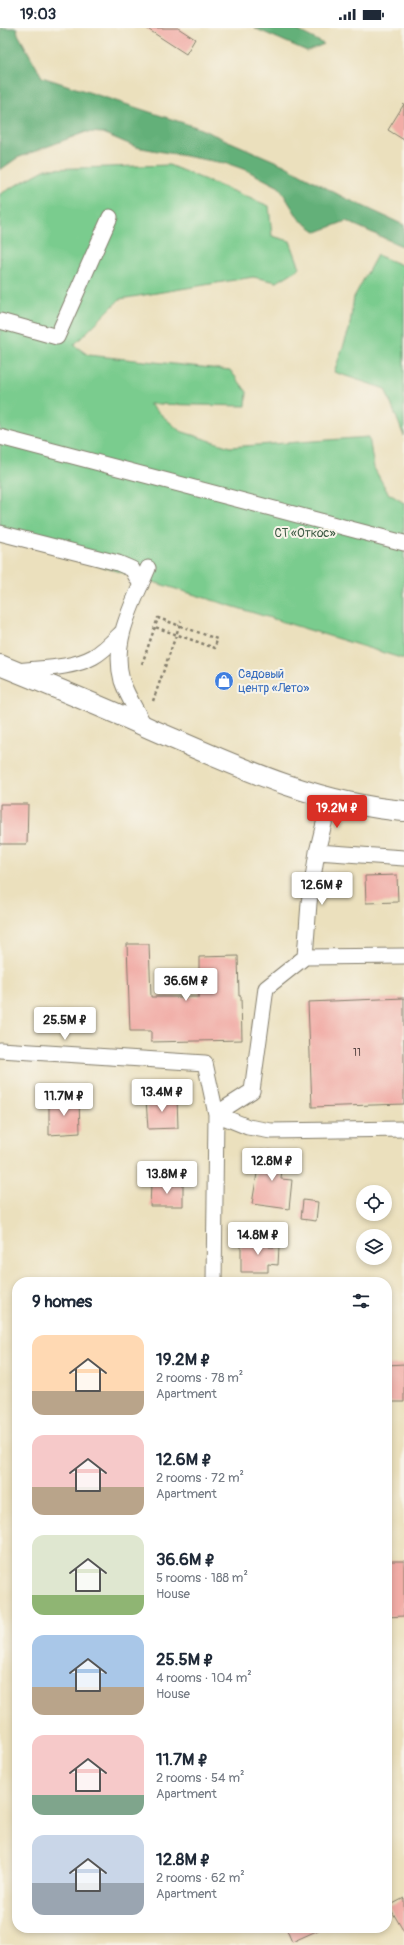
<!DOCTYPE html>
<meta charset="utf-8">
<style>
body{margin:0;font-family:Pangolin,sans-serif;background:#f2f2f3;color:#1f2937;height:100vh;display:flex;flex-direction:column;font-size:15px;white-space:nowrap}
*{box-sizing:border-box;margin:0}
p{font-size:13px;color:#747a83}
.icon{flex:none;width:22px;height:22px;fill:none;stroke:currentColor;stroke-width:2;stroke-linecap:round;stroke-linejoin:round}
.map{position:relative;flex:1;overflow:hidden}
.sheet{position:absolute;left:12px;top:1249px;width:380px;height:656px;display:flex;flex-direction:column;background:#fff;border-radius:16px;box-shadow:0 2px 6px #0003}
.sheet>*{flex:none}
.fabs{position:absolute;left:356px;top:1157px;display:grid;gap:8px}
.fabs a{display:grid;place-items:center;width:36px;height:36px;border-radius:50%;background:#fff;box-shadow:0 2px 6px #0003;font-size:20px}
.price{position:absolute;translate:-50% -34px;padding:0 9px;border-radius:4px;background:#fff;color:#222;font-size:13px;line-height:26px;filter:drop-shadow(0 1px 2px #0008)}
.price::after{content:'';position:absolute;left:50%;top:24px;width:12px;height:9px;margin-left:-6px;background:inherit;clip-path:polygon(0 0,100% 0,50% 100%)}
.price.current{background:#d93025;color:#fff}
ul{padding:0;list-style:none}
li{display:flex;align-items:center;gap:12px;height:100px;padding:0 20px}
li span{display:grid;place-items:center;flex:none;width:112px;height:80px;border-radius:12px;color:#555}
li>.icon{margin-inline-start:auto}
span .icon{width:48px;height:48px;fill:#fffc;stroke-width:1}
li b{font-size:17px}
h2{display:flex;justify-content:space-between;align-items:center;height:48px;padding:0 20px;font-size:17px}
.status{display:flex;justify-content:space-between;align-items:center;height:28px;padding:0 20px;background:#fff;direction:ltr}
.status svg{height:11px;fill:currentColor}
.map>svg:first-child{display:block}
.green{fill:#7acc8e;stroke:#4b7455}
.forest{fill:#63b079;stroke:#40664a}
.building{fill:#f1aca6}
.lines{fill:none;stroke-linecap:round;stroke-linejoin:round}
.minor-casing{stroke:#847e6c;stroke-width:17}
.major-casing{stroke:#847e6c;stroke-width:22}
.path{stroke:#847e6c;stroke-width:2.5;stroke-dasharray:3 3;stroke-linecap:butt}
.minor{stroke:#fff;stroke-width:15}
.major{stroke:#fff;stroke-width:20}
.labels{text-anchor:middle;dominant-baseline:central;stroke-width:4;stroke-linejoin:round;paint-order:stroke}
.number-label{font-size:10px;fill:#51403e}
.park-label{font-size:12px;fill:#3d5a44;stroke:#f7f3e8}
.shop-label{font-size:12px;fill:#366cbe;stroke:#f7f3e8;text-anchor:start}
</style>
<div class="status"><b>19:03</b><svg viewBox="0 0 49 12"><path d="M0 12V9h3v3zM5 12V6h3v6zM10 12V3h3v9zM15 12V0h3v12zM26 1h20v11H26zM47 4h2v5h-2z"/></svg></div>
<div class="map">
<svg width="404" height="1917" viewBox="0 0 404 1917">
<rect width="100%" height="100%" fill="#f7f3e8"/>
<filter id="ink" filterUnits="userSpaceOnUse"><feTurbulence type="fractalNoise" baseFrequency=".025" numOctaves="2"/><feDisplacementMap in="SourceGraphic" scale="8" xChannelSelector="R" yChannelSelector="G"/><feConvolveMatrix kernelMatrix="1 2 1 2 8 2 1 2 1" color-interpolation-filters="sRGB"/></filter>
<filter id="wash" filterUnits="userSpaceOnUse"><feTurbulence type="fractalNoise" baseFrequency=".012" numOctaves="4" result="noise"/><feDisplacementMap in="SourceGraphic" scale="16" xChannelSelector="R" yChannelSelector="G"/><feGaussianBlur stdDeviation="0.9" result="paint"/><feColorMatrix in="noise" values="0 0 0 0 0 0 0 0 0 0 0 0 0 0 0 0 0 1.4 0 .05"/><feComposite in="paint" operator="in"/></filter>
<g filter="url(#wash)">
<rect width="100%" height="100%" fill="#ebe0bd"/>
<path class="green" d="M169 137 269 178 272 208 290 213 300 240 277 254 253 249 120 271 74 317 88 327 230 342 247 364 246 378 149 376 180 403 230 419 369 409 374 440 388 465 404 475V631L0 507V166L46 141Z
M377 227 404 238V408L385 361 334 344 349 302 354 269Z"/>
<path class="forest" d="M0 0H17L18 6 42 49 196 99 284 137 343 169 404 197V219L346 193 317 204 299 191 279 159 246 142 229 136 136 119 103 105 86 104 17 130 0 142Z
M254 0H293L324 16 307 23Z"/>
<g id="blocks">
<path class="building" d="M146 0H178L195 11 186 26Z
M404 76V112L388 102Z
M0 776H28L27 816H0Z
M397 847 398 874 366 875 365 848Z
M127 916H149L151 969H199V929L238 928 239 968H241L242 1012 151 1014V1003H130Z
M404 970V1076L312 1079 308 974Z
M177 1069 178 1100 148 1101 146 1071Z
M49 1071H79L80 1105 49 1107Z
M261 1121 284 1124 281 1151 292 1152 289 1181 252 1176Z
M151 1156 183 1157V1178H150Z
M303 1172 318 1174 316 1193 301 1191Z
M241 1211 269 1212V1219H279L278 1237 268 1236V1244H241Z
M404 1336V1374H387V1337Z
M387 1533H404V1588L387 1589Z
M404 1870V1904L389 1878Z
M286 1900H323L292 1914Z"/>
</g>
</g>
<g filter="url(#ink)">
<use href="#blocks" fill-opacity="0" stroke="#847e6c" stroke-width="1"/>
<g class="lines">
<g class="minor-casing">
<path id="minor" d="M0 293 57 309 110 189
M0 409 404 515
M0 505 118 535 132 541 141 557
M16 643C40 640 71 641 93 629 104 623 113 613 122 604
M144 697C137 683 127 668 122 653 111 613 133 576 148 540
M317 824 404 830
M305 929 309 875 317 824 330 771
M0 1022 205 1035 216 1086 214 1254
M216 1086 252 1063 266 960 305 929 404 928
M216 1086 248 1099 271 1103 404 1101"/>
</g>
<g class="major-casing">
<path id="major" d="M0 637C51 658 101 678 151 701 234 737 313 775 404 783"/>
</g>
<path class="path" d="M142 636 158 590 217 611 215 620 155 599
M153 673 181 593"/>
<use href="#minor" class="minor"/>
<use href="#major" class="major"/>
</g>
</g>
<defs>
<g id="shop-disc" transform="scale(1)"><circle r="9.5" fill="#3f7fe0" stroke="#f7f3e8"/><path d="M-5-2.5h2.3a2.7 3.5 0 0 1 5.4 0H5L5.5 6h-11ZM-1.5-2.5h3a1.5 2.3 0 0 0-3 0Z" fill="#fff"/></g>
</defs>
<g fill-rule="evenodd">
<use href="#shop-disc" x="224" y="653"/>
</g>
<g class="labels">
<g class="number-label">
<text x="357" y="1025">11</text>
</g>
<g class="park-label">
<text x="305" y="505">СТ «Откос»</text>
</g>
<g class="shop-label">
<text x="238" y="646">Садовый<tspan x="238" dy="14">центр «Лето»</tspan></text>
</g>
</g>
</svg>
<div class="fabs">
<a><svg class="icon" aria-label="locate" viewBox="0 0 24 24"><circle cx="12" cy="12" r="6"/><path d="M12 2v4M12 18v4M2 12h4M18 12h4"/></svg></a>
<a><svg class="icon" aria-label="layers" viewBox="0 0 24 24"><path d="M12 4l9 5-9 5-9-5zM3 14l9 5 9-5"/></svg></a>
</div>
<b class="price current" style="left:337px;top:801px">19.2M ₽</b>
<b class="price" style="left:322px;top:878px">12.6M ₽</b>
<b class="price" style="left:186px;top:974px">36.6M ₽</b>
<b class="price" style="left:65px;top:1013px">25.5M ₽</b>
<b class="price" style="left:162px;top:1085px">13.4M ₽</b>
<b class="price" style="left:64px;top:1089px">11.7M ₽</b>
<b class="price" style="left:272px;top:1154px">12.8M ₽</b>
<b class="price" style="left:167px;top:1167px">13.8M ₽</b>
<b class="price" style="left:258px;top:1228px">14.8M ₽</b>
<section class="sheet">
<h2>9 homes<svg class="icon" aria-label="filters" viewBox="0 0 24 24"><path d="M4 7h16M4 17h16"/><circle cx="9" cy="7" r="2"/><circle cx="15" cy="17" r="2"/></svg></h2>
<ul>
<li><span style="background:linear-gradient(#ffd9b3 70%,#b9a48a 0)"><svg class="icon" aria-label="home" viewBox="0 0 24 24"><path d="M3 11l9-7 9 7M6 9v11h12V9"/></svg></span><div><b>19.2M ₽</b><p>2 rooms · 78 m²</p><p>Apartment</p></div></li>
<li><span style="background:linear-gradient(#f6c9c9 65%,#b9a48a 0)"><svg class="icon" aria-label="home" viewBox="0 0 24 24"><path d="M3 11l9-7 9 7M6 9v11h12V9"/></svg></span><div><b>12.6M ₽</b><p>2 rooms · 72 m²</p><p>Apartment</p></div></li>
<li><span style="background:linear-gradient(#dfe7d0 75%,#8fb573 0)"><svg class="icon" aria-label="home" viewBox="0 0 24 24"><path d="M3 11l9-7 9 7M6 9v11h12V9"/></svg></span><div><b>36.6M ₽</b><p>5 rooms · 188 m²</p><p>House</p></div></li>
<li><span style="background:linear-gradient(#a9c7e8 65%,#b9a48a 0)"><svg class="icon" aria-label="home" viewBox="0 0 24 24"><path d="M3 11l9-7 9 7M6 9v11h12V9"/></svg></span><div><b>25.5M ₽</b><p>4 rooms · 104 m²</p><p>House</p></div></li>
<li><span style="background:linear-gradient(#f6c9c9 75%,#7fa58c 0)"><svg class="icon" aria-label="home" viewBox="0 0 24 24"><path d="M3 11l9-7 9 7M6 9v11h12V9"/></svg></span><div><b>11.7M ₽</b><p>2 rooms · 54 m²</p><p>Apartment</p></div></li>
<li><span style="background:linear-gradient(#c9d6e8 60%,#9aa5b1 0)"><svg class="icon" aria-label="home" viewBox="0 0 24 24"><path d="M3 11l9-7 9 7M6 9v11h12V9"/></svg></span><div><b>12.8M ₽</b><p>2 rooms · 62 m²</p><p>Apartment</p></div></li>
</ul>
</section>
</div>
